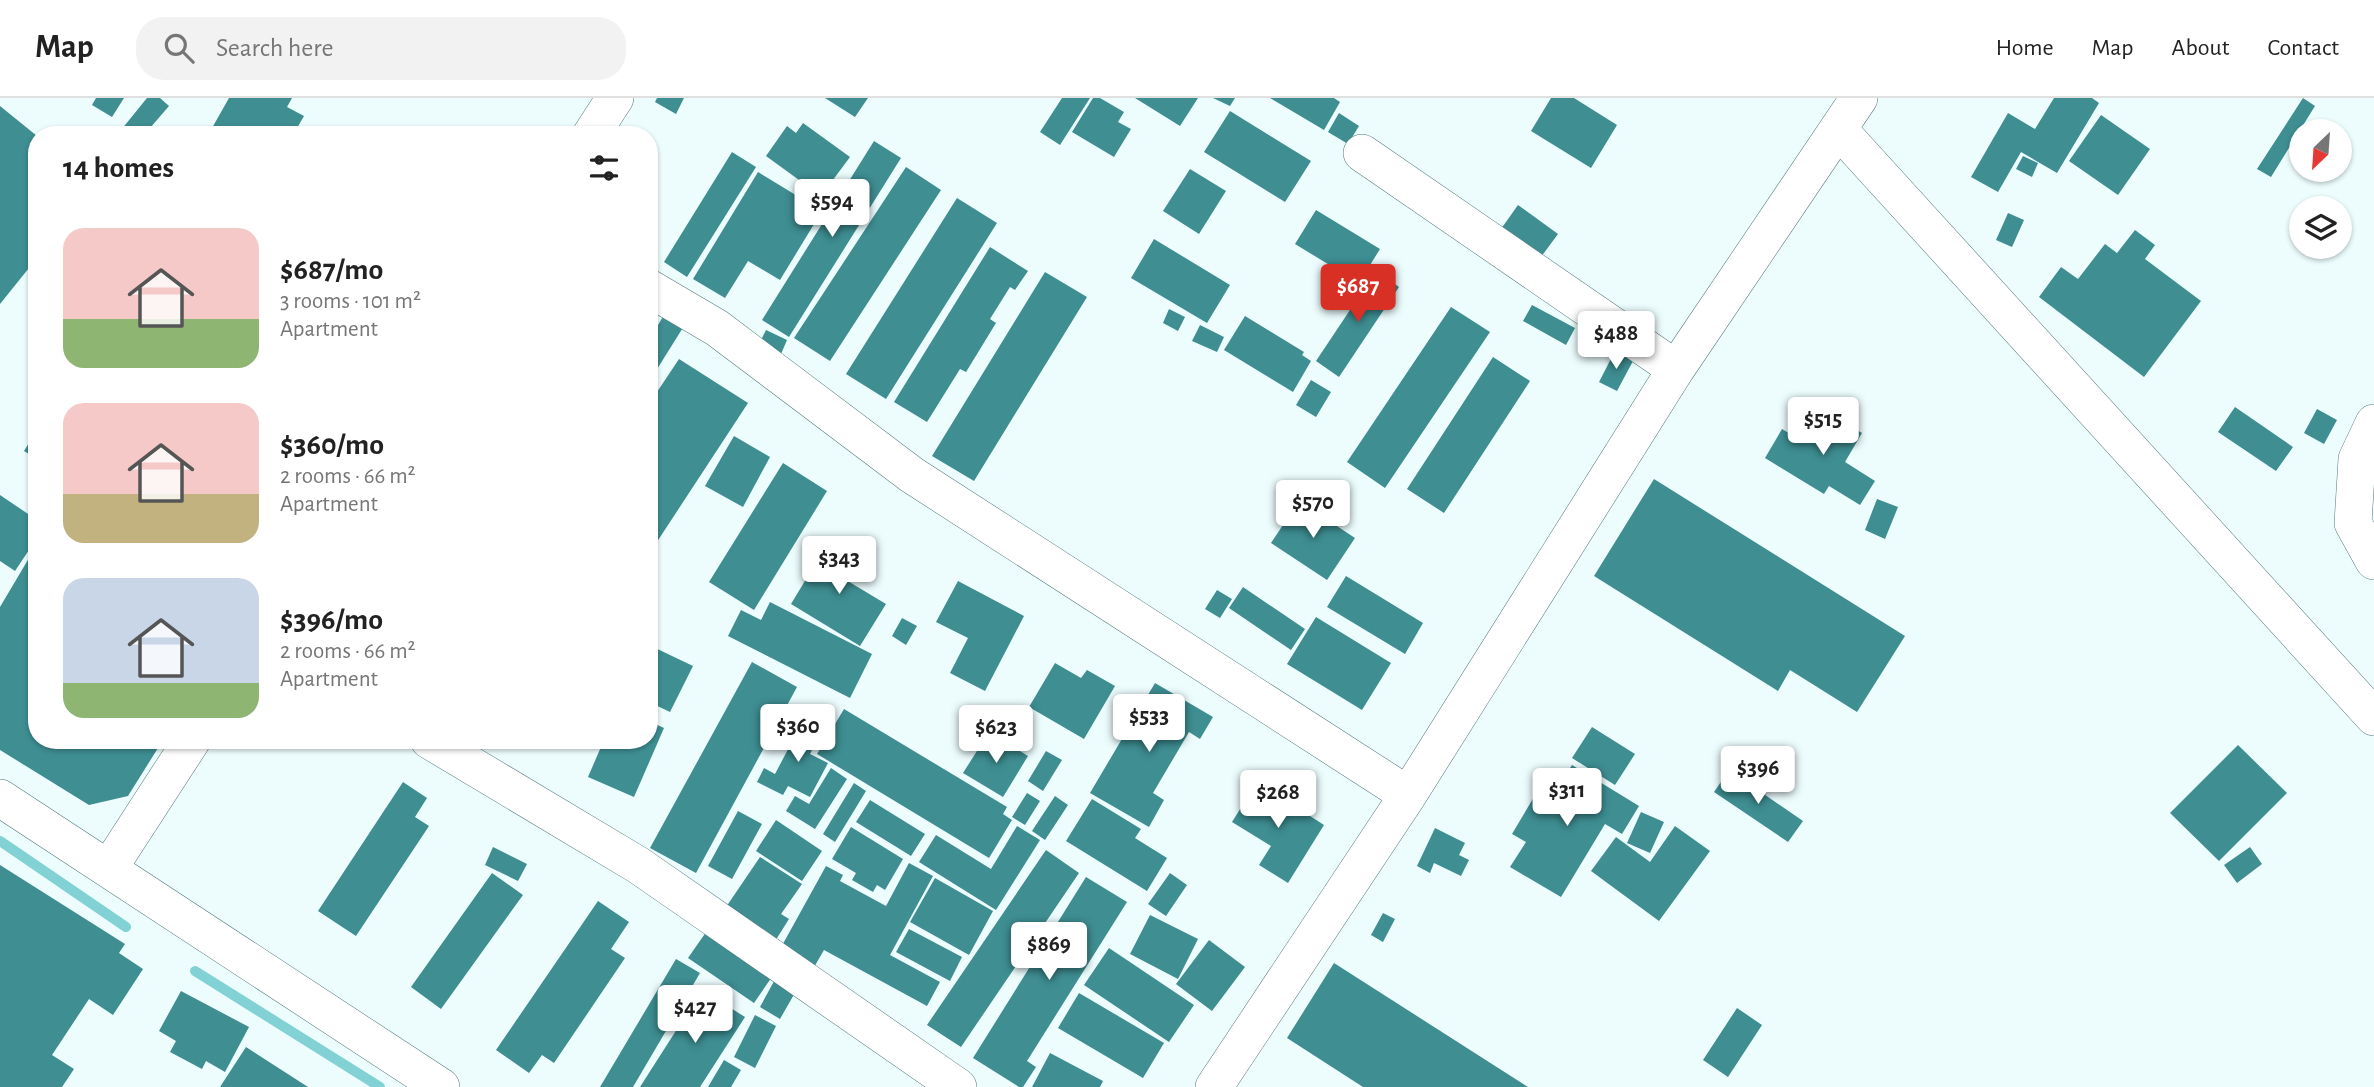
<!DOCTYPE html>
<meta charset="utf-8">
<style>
body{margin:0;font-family:"Alegreya Sans",sans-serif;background:#f2f2f2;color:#222;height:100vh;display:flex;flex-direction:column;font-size:26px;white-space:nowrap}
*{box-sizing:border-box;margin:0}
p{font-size:23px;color:#767676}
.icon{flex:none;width:38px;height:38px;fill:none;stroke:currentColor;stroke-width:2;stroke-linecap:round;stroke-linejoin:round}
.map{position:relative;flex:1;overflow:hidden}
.sheet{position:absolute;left:28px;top:28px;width:630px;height:623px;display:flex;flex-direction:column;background:#fff;border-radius:28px;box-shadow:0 2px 5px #0004}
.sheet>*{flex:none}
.needle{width:46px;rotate:205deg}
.fabs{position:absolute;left:2289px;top:21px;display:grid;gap:14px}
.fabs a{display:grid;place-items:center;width:63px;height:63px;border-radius:50%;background:#fff;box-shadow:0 2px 5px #0004;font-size:35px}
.price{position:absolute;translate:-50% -60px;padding:0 16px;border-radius:7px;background:#fff;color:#222;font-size:23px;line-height:46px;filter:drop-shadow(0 2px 4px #0008)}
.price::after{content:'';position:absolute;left:50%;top:42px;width:21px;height:16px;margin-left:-10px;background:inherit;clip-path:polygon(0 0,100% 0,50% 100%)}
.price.active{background:#d93025;color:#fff}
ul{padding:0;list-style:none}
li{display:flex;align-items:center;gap:21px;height:175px;padding:0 35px}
li span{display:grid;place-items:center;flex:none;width:196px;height:140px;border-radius:21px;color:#555}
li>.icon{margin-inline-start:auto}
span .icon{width:84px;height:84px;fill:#fffc;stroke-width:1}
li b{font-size:30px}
h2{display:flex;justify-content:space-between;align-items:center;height:84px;padding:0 35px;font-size:30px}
header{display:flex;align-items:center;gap:42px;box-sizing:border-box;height:98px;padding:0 35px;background:#fff;border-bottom:2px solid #e0e0e0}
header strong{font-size:33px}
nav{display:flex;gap:38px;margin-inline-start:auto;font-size:24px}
.search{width:490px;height:63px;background:#f2f2f2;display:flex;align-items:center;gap:18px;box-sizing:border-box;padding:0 24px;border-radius:28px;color:#767676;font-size:26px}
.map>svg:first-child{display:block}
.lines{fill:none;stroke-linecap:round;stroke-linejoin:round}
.stream{stroke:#82d1d5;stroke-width:10}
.building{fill:#3e8e92}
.street-casing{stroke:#557a7c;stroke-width:38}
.street{stroke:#fff;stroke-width:37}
</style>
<header>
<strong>Map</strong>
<div class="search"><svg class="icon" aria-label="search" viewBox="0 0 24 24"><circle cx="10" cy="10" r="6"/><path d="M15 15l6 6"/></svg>Search here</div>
<nav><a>Home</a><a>Map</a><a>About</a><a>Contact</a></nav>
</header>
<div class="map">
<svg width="2374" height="989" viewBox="0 0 2374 989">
<rect width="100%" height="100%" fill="#edfdfe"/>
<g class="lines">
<path class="stream" d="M0 743 126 829
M195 873 380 989"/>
</g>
<path class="building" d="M96 0H124L112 19 92 7Z
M147 0H160L169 8 144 37H127L121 32Z
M229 0H292L287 9 304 18 293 37H223L212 30Z
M657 0H684L676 16 655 4Z
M825 0H868L855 19Z
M1062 0H1090L1060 47 1040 34Z
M1093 0H1100L1124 14 1118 24 1131 31 1114 59 1072 34Z
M1135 0H1198L1180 28Z
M1213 0H1235L1230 8Z
M1270 0H1334L1340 4 1324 32Z
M1551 0H1574L1617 27 1591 70 1531 33Z
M2054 0H2092L2099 5 2057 75 2021 54 1998 94 1971 79 2008 15 2035 31Z
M2303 0 2315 8 2271 79 2257 71Z
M0 8 37 38V160L0 206Z
M1230 13 1311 63 1285 104 1204 54Z
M1339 15 1359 28 1348 46 1328 34Z
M2101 17 2150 51 2118 97 2069 63Z
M803 25 850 59 821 98 766 58 787 28 796 35Z
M874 43 901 60 789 239 762 222Z
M732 54 756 69 687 179 664 164Z
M2023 58 2038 65 2032 79 2016 71Z
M906 69 941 92 830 263 794 240Z
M1190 71 1226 93 1199 136 1163 113Z
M758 74 822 113 780 182 748 163 725 200 693 181Z
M957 100 997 125 886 301 846 276Z
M1518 107 1558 136 1541 159 1501 131Z
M1316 112 1380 151 1359 185 1295 146Z
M2008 115 2024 122 2012 149 1996 142Z
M2135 132 2155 147 2145 161 2201 203 2144 279 2039 199 2061 169 2078 181 2105 146 2117 155Z
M1154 141 1230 187 1207 225 1131 180Z
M990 149 1028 173 1015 192 1010 189 990 221 996 225 966 274 960 271 927 324 894 304Z
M1376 173 1399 189 1339 279 1316 263Z
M1045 174 1087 199 974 383 932 358Z
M1532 207 1575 230 1566 247 1523 223Z
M1451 209 1490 234 1385 390 1347 364Z
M1169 211 1185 219 1178 233 1163 225Z
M664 217 684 228 649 284V242Z
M1245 218 1304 254 1302 257 1311 263 1293 294 1224 252Z
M1200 227 1224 239 1217 254 1192 243Z
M766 232 787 242 781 256 759 246Z
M1615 253 1633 263 1617 293 1599 284Z
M1493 259 1530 283 1444 415 1407 391Z
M679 261 748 305 649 456V306Z
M1311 282 1331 294 1316 319 1296 307Z
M1819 309 1862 335 1845 364 1875 383 1860 407 1829 388 1824 396 1765 360 1782 331 1799 341Z
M2235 309 2293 349 2276 373 2218 334Z
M2317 311 2337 322 2324 346 2304 335Z
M37 332V361L24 353Z
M734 338 770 359 743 409 705 388Z
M783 365 827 393 754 512 709 484Z
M1654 381 1905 538 1857 614 1790 572 1778 593 1594 478Z
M0 397 37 422V440L15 473 0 463Z
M1877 401 1898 409 1885 441 1865 432Z
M1299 403 1355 440 1327 482 1271 445Z
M829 443 859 461 855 466 864 471 858 481 849 476 846 482 886 506 860 548 791 506Z
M32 455 37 458V642H163L128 698 89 707 0 652V509Z
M1346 478 1423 525 1405 556 1327 509Z
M958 483 1024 518 985 593 950 575 968 540 936 524Z
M1243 489 1305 531 1291 552 1229 510Z
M1217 492 1232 501 1220 520 1205 511Z
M770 504 872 556 850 600 728 538 741 512 761 522Z
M1316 519 1391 565 1362 612 1287 566Z
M902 520 917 528 906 547 892 538Z
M649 547 693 568 670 614 649 604Z
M752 564 797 589 696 775 650 750Z
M1055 565 1081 580 1087 572 1115 588 1084 641 1029 609Z
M1155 585 1213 619 1200 641 1189 634 1153 695 1164 702 1149 729 1090 695Z
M844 611 1007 709 1003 716 1012 722 989 760 817 656Z
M804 621 823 631 810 656 828 665 810 699 788 688 783 697 757 684 764 670 775 676Z
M649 623 664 630 634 699 588 679 604 642H649Z
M1592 629 1635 656 1615 687 1572 660Z
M989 634 1028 658 1003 699 963 675Z
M2238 647 2287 695 2219 763 2170 715Z
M1046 653 1062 662 1043 693 1028 683Z
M1572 667 1639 708 1622 736 1605 726 1561 799 1510 769 1526 744 1512 736 1544 682 1558 690Z
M831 670 847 681 815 731 786 713 795 698 809 706Z
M1729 672 1803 723 1788 744 1714 694Z
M403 684 427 700 415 719 429 728 356 838 318 813Z
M1257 684 1324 727 1288 785 1259 767 1271 748 1232 724Z
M854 685 866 693 835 744 823 736Z
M1027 695 1040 703 1025 727 1012 719Z
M1055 698 1068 707 1045 742 1032 733Z
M1092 701 1141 731 1135 740 1167 760 1147 793 1066 743Z
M870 702 925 736 911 758 856 724Z
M738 713 762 726 732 781 708 768Z
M1641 714 1664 724 1650 755 1627 745Z
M776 722 822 753 802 783 756 753Z
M1017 728 1040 742 996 812 919 764 936 737 991 771Z
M1675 728 1710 753 1659 823 1591 773 1616 739 1650 764Z
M851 729 903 761 885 792 877 787 873 794 852 782 856 775 832 761Z
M1435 730 1465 745 1459 757 1469 762 1461 778 1434 765 1430 775 1417 768Z
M493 749 527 766 518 783 485 767Z
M2250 749 2262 766 2237 785 2224 767Z
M1046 752 1079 775 961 949 927 927Z
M760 759 802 786 781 816 789 821 772 848 722 815Z
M909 765 933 778 890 857 940 884 927 908 824 852 813 871 779 853 826 768 843 777 840 783 886 808Z
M0 767 125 846 119 855 143 871 113 917 89 901 52 957 74 971 62 989H0Z
M492 775 523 797 441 911 411 889Z
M1170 775 1187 787 1166 818 1148 806Z
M1086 779 1127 804 1027 963 1036 969 1023 989H1019L973 960Z
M935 780 993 813 969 857 910 824Z
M598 803 629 824 611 851 625 860 554 965 542 957 529 975 496 952Z
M1383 815 1395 821 1383 844 1371 837Z
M1150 817 1198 841 1178 881 1130 856Z
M711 827 776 873 754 905 688 860Z
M909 831 962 859 950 883 896 854Z
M1209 842 1245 869 1212 913 1176 886Z
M1109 850 1194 907 1169 944 1084 887Z
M676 861 700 875 633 989H600Z
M1334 865 1528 989H1363L1287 940Z
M779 874 800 886 780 921 760 909Z
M702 892 745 919 700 989H640Z
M181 893 249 929 225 974 206 963 202 971 170 954 176 943 159 933Z
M1079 895 1164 945 1143 980 1058 930Z
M1737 910 1762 927 1728 979 1703 962Z
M755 917 776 928 755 970 734 959Z
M246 949 308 989H220Z
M1050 955 1103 983 1100 989H1032Z
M724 962 741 972 731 989H708Z"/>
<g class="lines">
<g class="street-casing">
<path id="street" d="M1839 32 2374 619
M591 37 615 0
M1362 55 1676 271
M649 190 717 230 912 377 1408 697
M2374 325 2357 361 2353 425 2374 463
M429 642 638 767 958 989
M0 700 441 989
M109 770 192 642
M1214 989 1408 697 1676 271 1859 0"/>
</g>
<use href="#street" class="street"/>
</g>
</svg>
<div class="fabs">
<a><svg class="needle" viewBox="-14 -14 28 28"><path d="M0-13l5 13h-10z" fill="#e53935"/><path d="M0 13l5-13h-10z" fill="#767676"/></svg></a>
<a><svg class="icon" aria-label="layers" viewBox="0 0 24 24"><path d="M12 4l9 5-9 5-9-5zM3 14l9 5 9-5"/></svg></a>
</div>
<b class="price" style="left:832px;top:141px">$594</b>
<b class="price active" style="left:1358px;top:226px">$687</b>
<b class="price" style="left:1616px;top:273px">$488</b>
<b class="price" style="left:1823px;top:359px">$515</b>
<b class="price" style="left:1313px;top:442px">$570</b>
<b class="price" style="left:839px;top:498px">$343</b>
<b class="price" style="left:1149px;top:656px">$533</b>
<b class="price" style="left:798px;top:666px">$360</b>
<b class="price" style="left:996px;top:667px">$623</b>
<b class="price" style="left:1758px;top:708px">$396</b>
<b class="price" style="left:1567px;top:730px">$311</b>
<b class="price" style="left:1278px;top:732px">$268</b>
<b class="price" style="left:1049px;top:884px">$869</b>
<b class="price" style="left:695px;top:947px">$427</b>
<section class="sheet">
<h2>14 homes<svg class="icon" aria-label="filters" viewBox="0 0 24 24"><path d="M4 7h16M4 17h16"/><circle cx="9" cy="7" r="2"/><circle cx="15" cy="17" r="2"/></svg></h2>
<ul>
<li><span style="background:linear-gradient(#f6c9c9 65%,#8fb573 0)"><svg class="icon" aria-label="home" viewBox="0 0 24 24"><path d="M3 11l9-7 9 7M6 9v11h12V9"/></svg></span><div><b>$687/mo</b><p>3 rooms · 101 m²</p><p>Apartment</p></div></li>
<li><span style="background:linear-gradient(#f6c9c9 65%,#c2b280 0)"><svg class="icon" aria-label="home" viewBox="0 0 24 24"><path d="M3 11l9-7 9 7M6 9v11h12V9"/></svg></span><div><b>$360/mo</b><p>2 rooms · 66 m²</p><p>Apartment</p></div></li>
<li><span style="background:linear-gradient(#c9d6e8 75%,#8fb573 0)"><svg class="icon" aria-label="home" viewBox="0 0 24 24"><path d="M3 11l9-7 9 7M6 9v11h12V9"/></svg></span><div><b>$396/mo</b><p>2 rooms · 66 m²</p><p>Apartment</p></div></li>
</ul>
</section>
</div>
